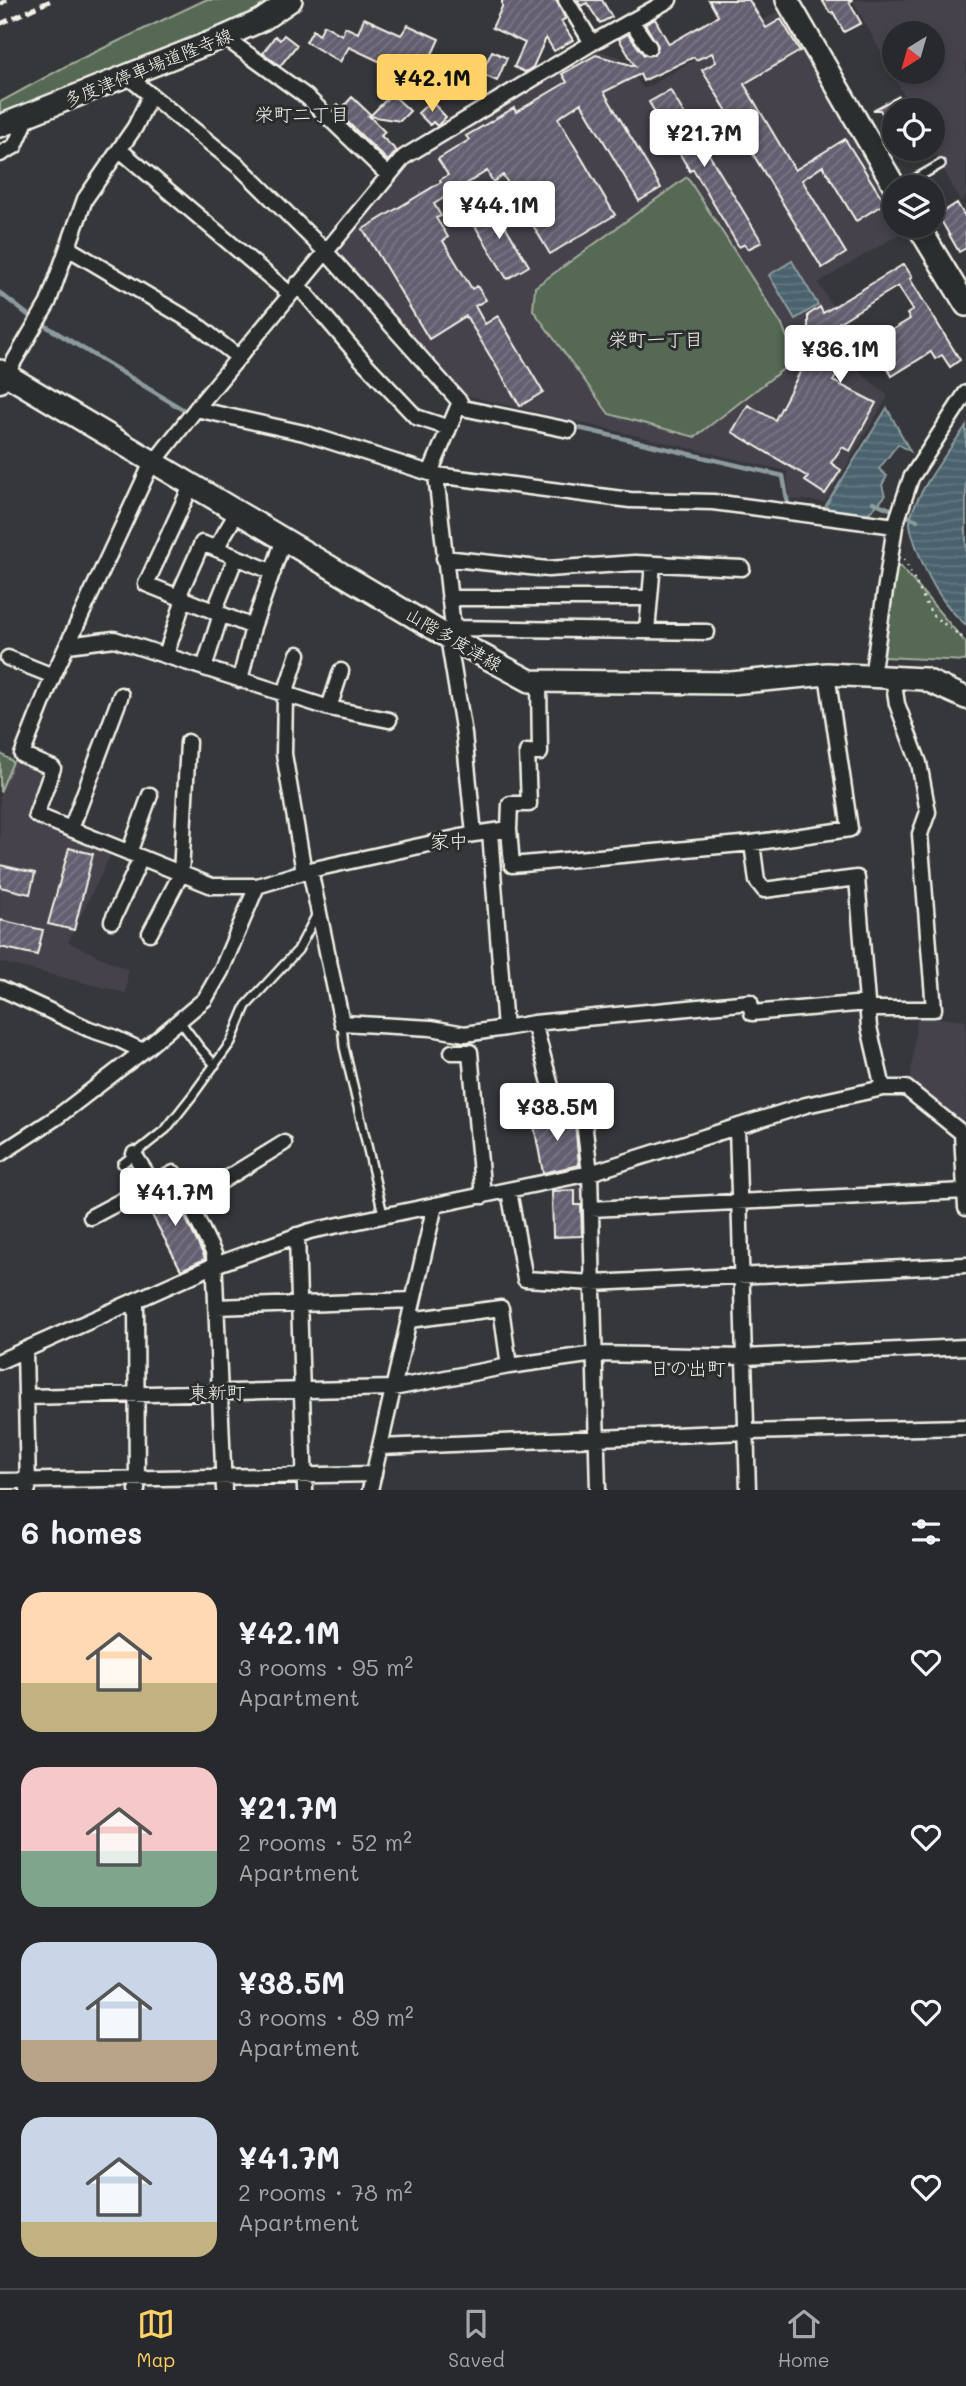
<!DOCTYPE html>
<meta charset="utf-8">
<style>
body{margin:0;font-family:Mali,"Klee One",sans-serif;background:#303134;color:#f1f3f6;height:100vh;display:flex;flex-direction:column;font-size:26px;white-space:nowrap}
*{box-sizing:border-box;margin:0}
p{font-size:23px;color:#a5a6a9}
.icon{flex:none;width:38px;height:38px;fill:none;stroke:currentColor;stroke-width:2;stroke-linecap:round;stroke-linejoin:round}
.map{position:relative;height:1490px;overflow:hidden}
.drawer{display:flex;flex-direction:column;background:#28292c;flex:1}
.drawer>*{flex:none}
.needle{width:46px;rotate:217deg}
.tools{position:absolute;left:882px;top:21px;display:grid;gap:14px}
.tools a{display:grid;place-items:center;width:63px;height:63px;border-radius:50%;background:#28292c;box-shadow:0 4px 10px #0003,0 0 0 2px #444548;font-size:35px}
.price{position:absolute;translate:-50% -60px;padding:0 16px;border-radius:7px;background:#fff;color:#222;font-size:23px;line-height:46px;filter:drop-shadow(0 2px 4px #0008)}
.price::after{content:'';position:absolute;left:50%;top:42px;width:21px;height:16px;margin-left:-10px;background:inherit;clip-path:polygon(0 0,100% 0,50% 100%)}
.price.active{background:#ffd166;color:#111}
ul{padding:0;list-style:none}
li{display:flex;align-items:center;gap:21px;height:175px;padding:0 21px}
li span{display:grid;place-items:center;flex:none;width:196px;height:140px;border-radius:21px;color:#555}
li>.icon{margin-inline-start:auto}
span .icon{width:84px;height:84px;fill:#fffc;stroke-width:1}
li b{font-size:30px}
h2{display:flex;justify-content:space-between;align-items:center;height:84px;padding:0 21px;font-size:30px}
.menu{display:flex;justify-content:space-around;align-items:center;height:98px;border-top:2px solid #444548;background:#28292c;font-size:19px;color:#a5a6a9}
.menu a{display:grid;justify-items:center;gap:4px}
.menu .active{color:#ffd166}
.map>svg:first-child{display:block}
.built{fill:#44434b;fill-rule:evenodd}
.green{fill:#556954;stroke:#a4ad9e;stroke-width:2}
.water{fill:url(#water-rules);stroke:#8d9b9e;stroke-width:2}
.lines{fill:none;stroke-linecap:round;stroke-linejoin:round}
.stream{stroke:#8d9b9e;stroke-width:4.5}
.building{fill:url(#building-hatch);stroke:#f4f1e8;stroke-width:2}
.lane-casing{stroke:#f4f1e8;stroke-width:12}
.street-casing{stroke:#f4f1e8;stroke-width:19}
.secondary-casing{stroke:#f4f1e8;stroke-width:26}
.path{stroke:#f4f1e8;stroke-width:2.5;stroke-dasharray:2 5;stroke-linecap:butt}
.lane{stroke:#2a2d2e;stroke-width:7}
.street{stroke:#2a2d2e;stroke-width:14}
.secondary{stroke:#2a2d2e;stroke-width:21}
.rail{stroke:#f4f1e8;stroke-width:4.5;stroke-dasharray:10 5;stroke-linecap:butt}
.labels{text-anchor:middle;dominant-baseline:central;stroke-width:6;stroke-linejoin:round;paint-order:stroke}
.street-label{font-size:18px;fill:#f4f1e8;stroke:#2a2d2e}
.neighbourhood-label{font-size:19px;fill:#f4f1e8;stroke:#2a2d2e}
</style>
<div class="map">
<svg width="966" height="1490" viewBox="0 0 966 1490">
<defs>
<pattern id="water-rules" width="6" height="5" patternUnits="userSpaceOnUse" patternTransform="scale(1.75)"><rect width="6" height="5" fill="#49626d"/><path d="M0 2.5h6" fill="none" stroke="#647982"/></pattern>
<pattern id="building-hatch" width="6" height="6" patternUnits="userSpaceOnUse" patternTransform="scale(1.75)"><rect width="6" height="6" fill="#645f70"/><path d="M-1 1l2-2M0 6l6-6M5 7l2-2" fill="none" stroke="#7b7684"/></pattern>
</defs>
<rect width="100%" height="100%" fill="#36373b"/>
<filter id="ink" filterUnits="userSpaceOnUse"><feTurbulence type="fractalNoise" baseFrequency=".0143" numOctaves="2"/><feDisplacementMap in="SourceGraphic" scale="14" xChannelSelector="R" yChannelSelector="G"/><feConvolveMatrix kernelMatrix="1 2 1 2 8 2 1 2 1" color-interpolation-filters="sRGB"/></filter>
<g filter="url(#ink)">
<path class="built" d="M853 0H966V196L961 202 933 149V110H912ZM894 33H933V72H894Z
M779 11 894 210V226H904L906 230 818 283 843 323 832 349 888 396 825 502 790 499 787 471 464 395 332 252 409 160 494 108 595 50 620 57 644 89Z
M0 753 45 777 30 818 112 852 68 942 128 970 126 993 0 962Z
M917 1016 966 1021V1131L910 1086Z
M582 1185 585 1190 588 1237H553L551 1191Z"/>
<path class="green" d="M205 0H276L237 22 0 116V102L68 65Z
M687 177 782 325 792 349 786 367 695 437 609 414 533 310 535 287Z
M896 566 901 567 966 643V661L884 657Z
M0 753 13 762 0 792Z"/>
<path class="water" d="M792 261 818 305 795 319 769 275Z
M887 408 910 451 898 444 879 469 887 476 882 485 885 496C861 525 860 518 825 513L826 505Z
M966 426V625C942 604 928 579 917 549 915 542 910 531 910 523 910 501 952 446 966 426Z"/>
<g class="lines">
<path class="stream" d="M0 293 32 318
M41 323 187 412
M570 426 783 476 788 505 792 506
M873 502 917 520"/>
</g>
<path class="building" d="M502 0H556L564 16 565 19 561 21 573 40 554 51 546 38 533 67 525 72 514 67 525 43 492 28 502 7Z
M577 0H602L612 17 600 23 587 3 581 6Z
M709 0H749L766 28 781 19 800 51 744 84 795 170 845 139 885 203 856 221 823 166 802 180 846 253 822 268 702 70 716 62 712 53 696 60 694 57 643 81 640 74 604 92 661 188 639 201 581 103 558 118 615 215 550 254 503 175 493 182 487 171 434 204 441 216 436 218 448 237 443 241 472 289 477 286 486 300 475 306 485 324 498 316 543 392 520 406 466 316 429 339 363 229 441 182 440 180 448 175 438 159 469 140 466 136 514 108 516 112 567 82 562 74 596 55 635 66 619 39 628 34 644 55H654L658 46 645 24 655 19 669 44 718 16Z
M822 0H853L849 2 861 23 844 32 833 12 830 13Z
M364 18 401 35 408 25 439 39 428 63 433 65 430 72 436 74 430 88 380 65 381 62 349 47 340 62 306 42 313 30 319 35 324 25 342 35 345 27 358 33Z
M284 35 297 45 280 66 263 53 275 36 280 40Z
M492 51 507 58 497 81 481 74Z
M670 90 762 242 748 249 745 244 739 247 693 169 690 171 649 102Z
M392 94 410 111 400 121 369 116 385 132 381 136 397 151 388 161 334 109 338 104 342 108 352 97 371 115Z
M899 96 907 110H894V113L885 118 880 110H873Z
M431 101 446 117 437 126 433 122 430 125 418 113Z
M491 202 529 266 507 279 469 216Z
M957 203 966 218V248L959 252 938 215Z
M904 264 912 277 910 279 960 360 950 367 942 355 935 359 931 352 892 376 872 342 910 319 907 314 913 310 898 286 828 329 832 336 822 354 842 367 833 381 876 403 850 451 842 447 831 463 841 470 825 494 805 481 808 477 732 432 748 405 775 420 808 357V315L820 307 823 313Z
M69 848 93 854 74 930 48 924Z
M0 865 35 873 30 894 0 887Z
M0 920 43 930 37 955 0 947Z
M560 1115 575 1123 579 1165 543 1173 533 1120Z
M170 1186 204 1256 205 1259 181 1270 144 1200Z
M575 1190V1205H581L582 1236 553 1237 552 1191Z"/>
<g class="lines">
<g class="lane-casing">
<path id="lane" d="M901 187 941 164
M180 1021 199 1047 215 1065
M342 1023 344 1047 383 1214
M122 1164 166 1129 192 1096 231 1042 246 1006 298 950 317 914"/>
</g>
<g class="street-casing">
<path id="street" d="M566 0 592 43
M669 0 592 43 404 157 196 409 149 469 53 676 22 755 53 768 36 815 212 886H257L310 870 474 834 509 829 512 865 752 843 850 829 827 674
M631 21 649 47
M224 37 307 97 388 175
M127 76 241 168 326 252 460 402 430 473
M120 150 290 294
M0 154 15 146 29 114
M68 248 196 324 238 357
M297 284 361 359 416 417 449 428
M0 385 48 303 85 199 135 127 150 96
M458 407 569 430
M196 409 304 433 436 475 453 628 448 637 464 734 474 834
M436 475 630 500 713 502 895 526
M192 484 146 584 253 627
M216 548 238 511
M444 558 548 569 635 563 742 568
M178 597 202 543 273 572
M449 598H650
M214 612 236 557
M453 628 707 632
M647 631 653 564
M68 645 114 639 329 708 389 720
M298 654 285 694 284 754 304 872
M166 655 184 599
M8 658 53 676
M204 668 221 614
M872 676 895 526 911 478 966 393
M240 680 253 627 284 539
M329 708 341 671
M71 829 121 695
M509 829 510 804H529L527 752 540 753 539 681
M490 832 505 1028 534 1023 553 1094 583 1113 590 1173 598 1490
M129 853 150 795
M310 870 342 1023 431 1028 465 1034 505 1028
M112 921 141 858
M150 933 181 874 188 742
M0 988 89 1029 113 1037 143 1051
M868 1009H934L920 834 928 812 919 763 897 704 893 678
M534 1023 750 1002 752 1013 867 1003
M452 1052H470L483 1196
M883 1088H906L962 1133 966 1208
M737 1127 748 1490
M0 1154 57 1117 143 1051 205 999 221 971 257 886
M134 1154 153 1184
M509 1191 525 1279 593 1283 966 1265
M188 1202 284 1143
M591 1209 965 1191
M91 1217 174 1173 214 1254 224 1490
M297 1235 305 1490
M136 1300 137 1490
M216 1307 413 1300
M409 1320 501 1308 509 1366 595 1354 744 1357 966 1347
M25 1350 28 1489
M0 1361 215 1265 310 1231 590 1173 806 1105 883 1088 869 1027 857 878 764 890 757 881 752 843
M26 1397 393 1388 509 1366
M380 1447 746 1432 966 1427
M0 1481 374 1474
M370 1490 435 1205"/>
</g>
<g class="secondary-casing">
<path id="secondary" d="M787 0 895 187
M0 126 224 37 262 20 291 0
M918 226 966 305
M0 371 448 637 530 681 731 683 827 674 924 679 966 698"/>
</g>
<path class="path" d="M904 559 932 615 966 640"/>
<use href="#lane" class="lane"/>
<use href="#street" class="street"/>
<use href="#secondary" class="secondary"/>
<path class="rail" d="M0 4 7 0
M0 24 52 0"/>
</g>
</g>
<g class="labels">
<g class="street-label">
<text transform="translate(148 67) rotate(-22)">多度津停車場道隆寺線</text>
<text transform="translate(454 639) rotate(30)">山階多度津線</text>
</g>
<g class="neighbourhood-label">
<text x="302" y="113">栄町二丁目</text>
<text x="656" y="338">栄町一丁目</text>
<text x="449" y="840">家中</text>
<text x="688" y="1367">日の出町</text>
<text x="217" y="1391">東新町</text>
</g>
</g>
</svg>
<div class="tools">
<a><svg class="needle" viewBox="-14 -14 28 28"><path d="M0-13l5 13h-10z" fill="#e53935"/><path d="M0 13l5-13h-10z" fill="#a5a6a9"/></svg></a>
<a><svg class="icon" aria-label="locate" viewBox="0 0 24 24"><circle cx="12" cy="12" r="6"/><path d="M12 2v4M12 18v4M2 12h4M18 12h4"/></svg></a>
<a><svg class="icon" aria-label="layers" viewBox="0 0 24 24"><path d="M12 4l9 5-9 5-9-5zM3 14l9 5 9-5"/></svg></a>
</div>
<b class="price active" style="left:432px;top:114px">¥42.1M</b>
<b class="price" style="left:704px;top:169px">¥21.7M</b>
<b class="price" style="left:499px;top:241px">¥44.1M</b>
<b class="price" style="left:840px;top:385px">¥36.1M</b>
<b class="price" style="left:557px;top:1143px">¥38.5M</b>
<b class="price" style="left:175px;top:1228px">¥41.7M</b>
</div>
<section class="drawer">
<h2>6 homes<svg class="icon" aria-label="filters" viewBox="0 0 24 24"><path d="M4 7h16M4 17h16"/><circle cx="9" cy="7" r="2"/><circle cx="15" cy="17" r="2"/></svg></h2>
<ul>
<li><span style="background:linear-gradient(#ffd9b3 65%,#c2b280 0)"><svg class="icon" aria-label="home" viewBox="0 0 24 24"><path d="M3 11l9-7 9 7M6 9v11h12V9"/></svg></span><div><b>¥42.1M</b><p>3 rooms · 95 m²</p><p>Apartment</p></div><svg class="icon" aria-label="heart" viewBox="0 0 24 24"><path d="M12 20l-8-8c-3-5 5-10 8-4 3-6 11-1 8 4z"/></svg></li>
<li><span style="background:linear-gradient(#f6c9c9 60%,#7fa58c 0)"><svg class="icon" aria-label="home" viewBox="0 0 24 24"><path d="M3 11l9-7 9 7M6 9v11h12V9"/></svg></span><div><b>¥21.7M</b><p>2 rooms · 52 m²</p><p>Apartment</p></div><svg class="icon" aria-label="heart" viewBox="0 0 24 24"><path d="M12 20l-8-8c-3-5 5-10 8-4 3-6 11-1 8 4z"/></svg></li>
<li><span style="background:linear-gradient(#c9d6e8 70%,#b9a48a 0)"><svg class="icon" aria-label="home" viewBox="0 0 24 24"><path d="M3 11l9-7 9 7M6 9v11h12V9"/></svg></span><div><b>¥38.5M</b><p>3 rooms · 89 m²</p><p>Apartment</p></div><svg class="icon" aria-label="heart" viewBox="0 0 24 24"><path d="M12 20l-8-8c-3-5 5-10 8-4 3-6 11-1 8 4z"/></svg></li>
<li><span style="background:linear-gradient(#c9d6e8 75%,#c2b280 0)"><svg class="icon" aria-label="home" viewBox="0 0 24 24"><path d="M3 11l9-7 9 7M6 9v11h12V9"/></svg></span><div><b>¥41.7M</b><p>2 rooms · 78 m²</p><p>Apartment</p></div><svg class="icon" aria-label="heart" viewBox="0 0 24 24"><path d="M12 20l-8-8c-3-5 5-10 8-4 3-6 11-1 8 4z"/></svg></li>
</ul>
</section>
<nav class="menu">
<a class="active"><svg class="icon" aria-label="map" viewBox="0 0 24 24"><path d="M3 6l6-2 6 2 6-2v14l-6 2-6-2-6 2zM9 4v14M15 6v14"/></svg>Map</a>
<a><svg class="icon" aria-label="saved" viewBox="0 0 24 24"><path d="M7 4h10v16l-5-4-5 4z"/></svg>Saved</a>
<a><svg class="icon" aria-label="home" viewBox="0 0 24 24"><path d="M3 11l9-7 9 7M6 9v11h12V9"/></svg>Home</a>
</nav>
